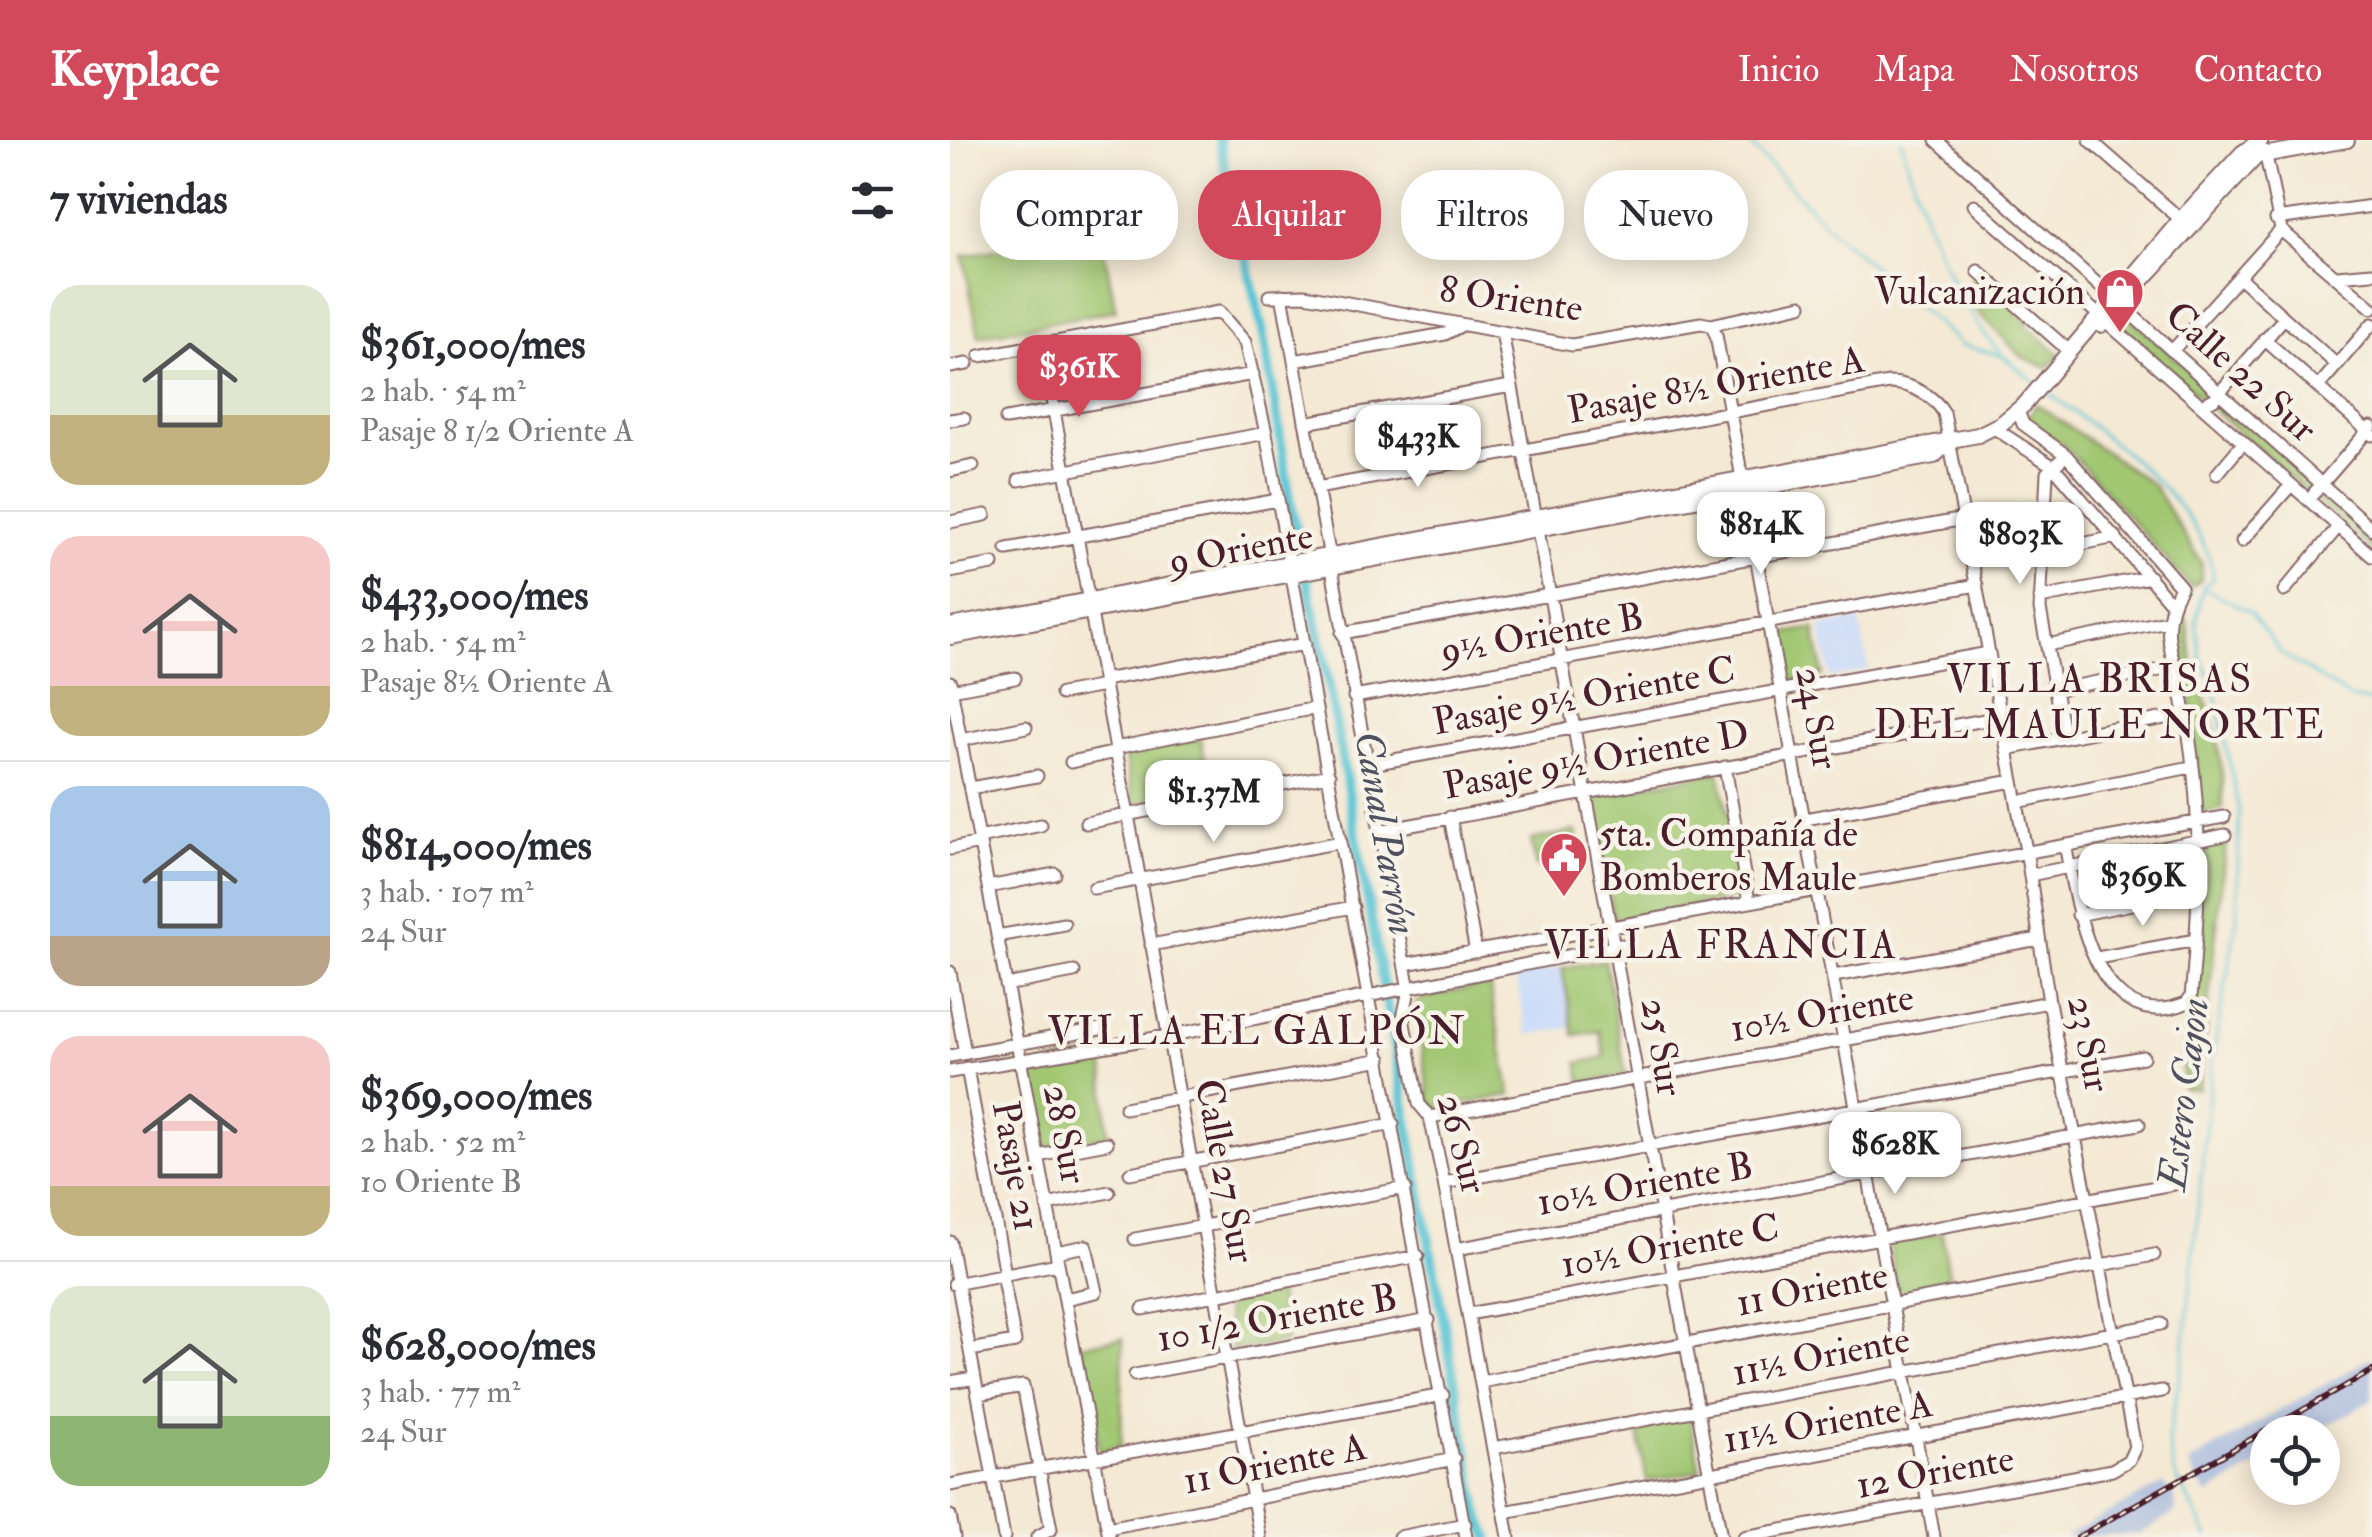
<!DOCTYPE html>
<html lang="es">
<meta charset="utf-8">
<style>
body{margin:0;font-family:"IM FELL Double Pica",serif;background:#f7f7f7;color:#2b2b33;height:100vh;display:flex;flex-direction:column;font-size:38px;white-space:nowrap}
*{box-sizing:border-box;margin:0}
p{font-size:32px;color:#7c7c81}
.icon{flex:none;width:55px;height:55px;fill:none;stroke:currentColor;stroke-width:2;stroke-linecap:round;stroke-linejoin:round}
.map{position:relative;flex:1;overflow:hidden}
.panel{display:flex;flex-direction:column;background:#fff;width:950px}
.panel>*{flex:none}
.hud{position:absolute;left:30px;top:30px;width:950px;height:90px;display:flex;gap:20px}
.tools{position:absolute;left:1300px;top:1275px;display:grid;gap:20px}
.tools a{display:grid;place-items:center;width:90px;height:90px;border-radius:50%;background:#fff;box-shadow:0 5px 25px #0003;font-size:50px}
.price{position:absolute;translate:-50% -85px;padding:0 22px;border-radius:20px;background:#fff;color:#222;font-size:32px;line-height:65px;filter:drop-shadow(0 2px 5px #0008)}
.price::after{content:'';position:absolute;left:50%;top:60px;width:30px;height:22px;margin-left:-15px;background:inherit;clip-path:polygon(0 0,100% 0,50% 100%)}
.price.current{background:#d1495b;color:#fff}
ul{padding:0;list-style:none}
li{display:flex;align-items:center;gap:30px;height:250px;padding:0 50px}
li+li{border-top:2px solid #e1e1e2}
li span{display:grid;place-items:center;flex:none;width:280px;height:200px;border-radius:30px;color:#555}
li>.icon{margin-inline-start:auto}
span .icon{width:120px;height:120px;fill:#fffc;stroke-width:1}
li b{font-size:42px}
h2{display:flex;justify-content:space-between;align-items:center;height:120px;padding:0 50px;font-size:42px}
.pill{padding:0 35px;border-radius:40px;background:#fff;box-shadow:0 5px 25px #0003;font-size:35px;line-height:90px}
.pill.current{background:#d1495b;color:#fff}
header{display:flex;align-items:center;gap:60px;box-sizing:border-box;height:140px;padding:0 50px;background:#d1495b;color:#fff}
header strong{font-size:48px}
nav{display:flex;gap:55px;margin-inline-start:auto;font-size:35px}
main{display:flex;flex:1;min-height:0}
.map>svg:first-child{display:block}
.built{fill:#cbdbf9}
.industrial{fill:#b7c5de}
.green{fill:#a1c772;stroke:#76734e;stroke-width:2.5}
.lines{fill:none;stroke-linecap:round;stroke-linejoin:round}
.stream{stroke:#5ac5d5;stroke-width:2.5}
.canal{stroke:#5ac5d5;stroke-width:10}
.minor-casing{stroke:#866666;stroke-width:15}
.tertiary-casing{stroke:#866666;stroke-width:18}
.minor{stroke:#fff;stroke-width:11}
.tertiary{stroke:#fff;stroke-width:14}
.rail-casing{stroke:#4a1f2b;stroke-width:6}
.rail{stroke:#f7f3e8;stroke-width:2.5;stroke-dasharray:8;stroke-linecap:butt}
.labels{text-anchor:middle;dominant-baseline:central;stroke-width:9;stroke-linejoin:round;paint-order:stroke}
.poi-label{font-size:38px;fill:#4a1f2b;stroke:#f7f3e8;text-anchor:end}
.street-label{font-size:38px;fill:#4a1f2b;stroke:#f7f3e8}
.neighbourhood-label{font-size:40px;letter-spacing:2.5px;fill:#4a1f2b;stroke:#f7f3e8}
.water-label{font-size:40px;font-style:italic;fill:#4f515e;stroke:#f7f3e8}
</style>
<header>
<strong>Keyplace</strong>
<nav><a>Inicio</a><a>Mapa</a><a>Nosotros</a><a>Contacto</a></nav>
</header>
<main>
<section class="panel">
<h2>7 viviendas<svg class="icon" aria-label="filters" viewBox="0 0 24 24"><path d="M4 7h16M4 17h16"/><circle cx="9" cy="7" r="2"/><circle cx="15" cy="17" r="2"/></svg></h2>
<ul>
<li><span style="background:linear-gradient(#dfe7d0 65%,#c2b280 0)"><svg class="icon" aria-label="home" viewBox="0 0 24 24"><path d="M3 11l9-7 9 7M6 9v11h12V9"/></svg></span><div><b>$361,000/mes</b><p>2 hab. · 54 m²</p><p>Pasaje 8 1/2 Oriente A</p></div></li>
<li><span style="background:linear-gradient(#f6c9c9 75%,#c2b280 0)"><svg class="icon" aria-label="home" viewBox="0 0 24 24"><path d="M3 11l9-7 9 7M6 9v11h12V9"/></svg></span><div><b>$433,000/mes</b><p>2 hab. · 54 m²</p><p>Pasaje 8½ Oriente A</p></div></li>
<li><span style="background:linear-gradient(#a9c7e8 75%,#b9a48a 0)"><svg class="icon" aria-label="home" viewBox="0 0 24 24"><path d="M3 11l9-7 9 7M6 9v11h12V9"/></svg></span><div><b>$814,000/mes</b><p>3 hab. · 107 m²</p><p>24 Sur</p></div></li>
<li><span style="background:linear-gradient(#f6c9c9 75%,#c2b280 0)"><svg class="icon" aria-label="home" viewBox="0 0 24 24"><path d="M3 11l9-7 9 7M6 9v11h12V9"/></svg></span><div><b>$369,000/mes</b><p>2 hab. · 52 m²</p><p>10 Oriente B</p></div></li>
<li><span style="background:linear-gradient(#dfe7d0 65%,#8fb573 0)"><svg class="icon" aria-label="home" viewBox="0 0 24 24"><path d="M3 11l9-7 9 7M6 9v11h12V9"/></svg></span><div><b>$628,000/mes</b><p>3 hab. · 77 m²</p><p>24 Sur</p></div></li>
</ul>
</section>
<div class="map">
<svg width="1422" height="1397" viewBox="0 0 1422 1397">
<rect width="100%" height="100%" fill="#f7f3e8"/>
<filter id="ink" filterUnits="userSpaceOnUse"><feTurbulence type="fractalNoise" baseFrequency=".01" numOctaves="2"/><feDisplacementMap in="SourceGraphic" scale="20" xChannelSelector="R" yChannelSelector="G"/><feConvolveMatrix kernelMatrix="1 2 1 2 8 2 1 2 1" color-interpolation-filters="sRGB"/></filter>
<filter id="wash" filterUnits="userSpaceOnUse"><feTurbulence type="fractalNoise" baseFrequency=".0048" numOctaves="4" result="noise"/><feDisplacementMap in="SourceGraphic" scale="40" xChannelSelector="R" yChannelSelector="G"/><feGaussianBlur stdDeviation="2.25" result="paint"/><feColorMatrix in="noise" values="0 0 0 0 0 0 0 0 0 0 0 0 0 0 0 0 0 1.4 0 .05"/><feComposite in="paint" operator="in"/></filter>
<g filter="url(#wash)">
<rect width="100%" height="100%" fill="#f4e9d4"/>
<path class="built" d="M909 479 919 530 880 538 870 487Z
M612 827 622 887 578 895 566 836Z"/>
<path class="industrial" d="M1422 1217V1260L1366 1292H1318L1317 1320 1258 1354 1248 1343 1239 1323Z
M1213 1344 1224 1357 1226 1372 1190 1394 1114 1397Z"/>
<path class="green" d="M150 90 166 170 29 196 13 116Z
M1027 136 1079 181 1076 186 1110 214 1097 228 1072 217 1010 153Z
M1168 172H1174L1422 394V410L1168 185 1164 176Z
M1086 264 1203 345 1252 424 1251 440 1241 447 1114 305 1076 281Z
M1228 466C1244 485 1236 501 1244 524 1259 573 1277 616 1272 669L1251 674 1238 538 1224 475Z
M864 488 873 535 838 541 830 494Z
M251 599 261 650 184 665 174 613Z
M769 632 795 756 664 780 640 655Z
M626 691 631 718 586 726 581 700Z
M1276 701 1249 949 1233 948 1232 926 1257 725 1255 706Z
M655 820 676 935 632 943 628 923 655 917 650 891 624 895 612 828Z
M539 844 561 955 486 969 480 961 465 865 473 858Z
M153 913 158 996 95 1008 79 927Z
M992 1093 1001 1147 948 1156 939 1102Z
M327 1150 336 1202 282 1211 274 1159Z
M173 1198 171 1306 150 1312 131 1205Z
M740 1277 750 1331 697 1341 687 1287Z"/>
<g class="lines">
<path class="stream" d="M796 0 881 90 1012 205 1053 216 1086 243
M951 0C973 77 998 155 1052 215
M1096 251C1155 297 1252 360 1264 438L1253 447 1246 481 1250 516 1264 545 1289 670 1287 779 1262 922 1234 1212 1218 1299 1224 1332 1258 1397
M1254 448 1300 472 1331 513 1400 558 1422 562"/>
<path class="canal" d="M269 0 315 201 341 365 377 534 528 1372 539 1397"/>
</g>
</g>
<g filter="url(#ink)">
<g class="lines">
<g class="minor-casing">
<path id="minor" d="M986 0 1422 389
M1140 0 1235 83
M1315 11 1331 90 1422 168
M1024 65 1422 416
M1326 79 1422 66
M1028 131 1118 210
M1387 136 1422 133
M1289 137 1387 225
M332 155 459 850 453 878 469 964 480 977 494 1043 559 1397
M319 156 355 155 622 205 751 183 761 185 851 165
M761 185 766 195 984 1397
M552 192 771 1397
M1314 199 1422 295
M92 205 310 1397
M1222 211 1331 90
M30 216 269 172 295 202 316 293 516 1397
M344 221 495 194 512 185
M0 227 17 224
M1368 247 1422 184
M1252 265 1264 259 1334 178
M1068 271 1073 284 1116 315 1231 447C1207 486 1223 515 1232 557 1253 657 1251 757 1241 857L1236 863C1148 899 1125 767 1116 708
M56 279 303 234
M0 280 14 278
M355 283 561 246
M1044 288 1104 327 1221 463
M0 331 23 326
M1267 334 1293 303
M69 340 316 293
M367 348 939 243C959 243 984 255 994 273L1077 716 1099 862 1185 1307 1179 1320 1162 1330 794 1397
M1358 360 1421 287
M0 382 35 375
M1292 401 1341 345
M57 409 328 360
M1093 412 1166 397
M0 432 43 424
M1334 451 1389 386
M1090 458 1200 437
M392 493 1014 379
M1097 505 1217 481
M153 540 355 504
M0 542 159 1397
M1 550 65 538
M1105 550 1226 527
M111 554 154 546
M404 557 1027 445
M1114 598 1090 469 1097 333 1116 315
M11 600 76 587
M165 608 366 568
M1057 609 1235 574
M121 622 166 612
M416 625 1039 513
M775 627 799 762
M20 648 87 636
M1067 662 1241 627
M500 677 526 812
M855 679 1063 641
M136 683 379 635
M429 691 1051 577
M29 698 91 685
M0 709 30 703
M1080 735 1275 695
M38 747 105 734
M144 748 391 702
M1128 775 1250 750
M47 796 114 784
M201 805 403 767
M1147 818 1246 800
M455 824 1274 677
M0 832 15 913
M884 836 1089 799
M56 845 124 832
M0 916 150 889
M17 928 55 1134
M0 932 218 896 672 805
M175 968 431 919
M480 977 1099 862
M88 1016 157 1003
M180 1033 443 984
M494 1043 1193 917
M97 1065 159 1052
M185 1099 455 1048
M0 1102 54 1397
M506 1109 1189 984
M106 1112 136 1106 146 1152 115 1159
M4 1144 108 1124
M193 1169 468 1116
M518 1174 1228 1043
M20 1210 65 1202 52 1134
M185 1235 479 1180
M0 1242 24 1238
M531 1242 1204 1115
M28 1254 73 1246 101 1389 87 1397
M543 1308 1211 1184
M0 1345 493 1255
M554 1372 1212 1251
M0 1376 4 1397
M158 1388 504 1319
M449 1397 515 1384"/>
</g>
<g class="tertiary-casing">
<path id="tertiary" d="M1151 185 1307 16 1397 0
M0 486 1028 295 1052 283 1075 264 1231 79 1292 13 1311 0
M0 497 984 316 1000 301"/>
</g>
<use href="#minor" class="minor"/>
<use href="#tertiary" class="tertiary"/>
<g class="rail-casing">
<path id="rail" d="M1128 1397 1422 1231"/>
</g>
<use href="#rail" class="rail"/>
</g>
</g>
<defs>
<g id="shop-pin" transform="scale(2.5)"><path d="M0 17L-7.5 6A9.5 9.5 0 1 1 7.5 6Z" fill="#d1495b" stroke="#f7f3e8"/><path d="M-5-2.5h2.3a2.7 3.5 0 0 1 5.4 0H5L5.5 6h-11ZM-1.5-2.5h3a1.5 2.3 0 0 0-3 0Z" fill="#fff"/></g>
<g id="civic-pin" transform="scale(2.5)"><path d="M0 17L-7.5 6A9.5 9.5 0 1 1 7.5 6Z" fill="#d1495b" stroke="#f7f3e8"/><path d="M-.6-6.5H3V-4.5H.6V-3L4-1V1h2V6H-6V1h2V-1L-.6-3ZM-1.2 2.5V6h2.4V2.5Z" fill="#fff"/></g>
</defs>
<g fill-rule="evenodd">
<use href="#shop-pin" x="1170" y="152"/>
<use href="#civic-pin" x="614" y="716"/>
</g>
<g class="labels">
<g class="poi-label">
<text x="1135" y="152">Vulcanización</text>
<text x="649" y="694" text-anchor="start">5ta. Compañía de<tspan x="649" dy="44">Bomberos Maule</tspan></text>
</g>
<g class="street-label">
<text transform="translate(561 159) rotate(8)">8 Oriente</text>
<text transform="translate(1291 232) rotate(42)">Calle 22 Sur</text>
<text transform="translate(766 245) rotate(-10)">Pasaje 8½ Oriente A</text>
<text transform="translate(291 409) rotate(-11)">9 Oriente</text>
<text transform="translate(592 494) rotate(-10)">9½ Oriente B</text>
<text transform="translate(634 556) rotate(-10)">Pasaje 9½ Oriente C</text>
<text transform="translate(867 578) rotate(80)">24 Sur</text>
<text transform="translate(646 620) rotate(-10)">Pasaje 9½ Oriente D</text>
<text transform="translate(872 873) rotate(-10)">10½ Oriente</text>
<text transform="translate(1139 904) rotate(79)">23 Sur</text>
<text transform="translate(712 907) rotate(80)">25 Sur</text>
<text transform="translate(115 994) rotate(79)">28 Sur</text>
<text transform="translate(512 1004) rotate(75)">26 Sur</text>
<text transform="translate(66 1026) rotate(80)">Pasaje 21</text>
<text transform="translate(275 1031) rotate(79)">Calle 27 Sur</text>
<text transform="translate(695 1044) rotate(-10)">10½ Oriente B</text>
<text transform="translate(720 1106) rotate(-10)">10½ Oriente C</text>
<text transform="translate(862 1149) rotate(-11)">11 Oriente</text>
<text transform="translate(327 1178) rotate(-10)">10 1/2 Oriente B</text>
<text transform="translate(871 1216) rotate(-11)">11½ Oriente</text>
<text transform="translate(878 1282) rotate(-10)">11½ Oriente A</text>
<text transform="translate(325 1324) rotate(-11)">11 Oriente A</text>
<text transform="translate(985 1332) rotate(-10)">12 Oriente</text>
</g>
<g class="neighbourhood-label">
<text x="1150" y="539">VILLA BRISAS<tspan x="1150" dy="46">DEL MAULE NORTE</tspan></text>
<text x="771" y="805">VILLA FRANCIA</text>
<text x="307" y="891">VILLA EL GALPÓN</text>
</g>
<g class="water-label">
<text transform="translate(435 693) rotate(80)">Canal Parrón</text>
<text transform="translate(1234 954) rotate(-83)">Estero Cajon</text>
</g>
</g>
</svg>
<div class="tools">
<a><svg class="icon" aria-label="locate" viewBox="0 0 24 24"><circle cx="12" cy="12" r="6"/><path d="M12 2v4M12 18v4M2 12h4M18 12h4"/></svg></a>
</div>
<b class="price current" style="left:129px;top:280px">$361K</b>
<b class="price" style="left:468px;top:350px">$433K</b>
<b class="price" style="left:811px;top:437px">$814K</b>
<b class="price" style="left:1070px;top:447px">$803K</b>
<b class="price" style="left:264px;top:705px">$1.37M</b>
<b class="price" style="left:1193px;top:789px">$369K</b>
<b class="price" style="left:945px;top:1057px">$628K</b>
<div class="hud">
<a class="pill">Comprar</a>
<a class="pill current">Alquilar</a>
<a class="pill">Filtros</a>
<a class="pill">Nuevo</a>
</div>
</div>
</main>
